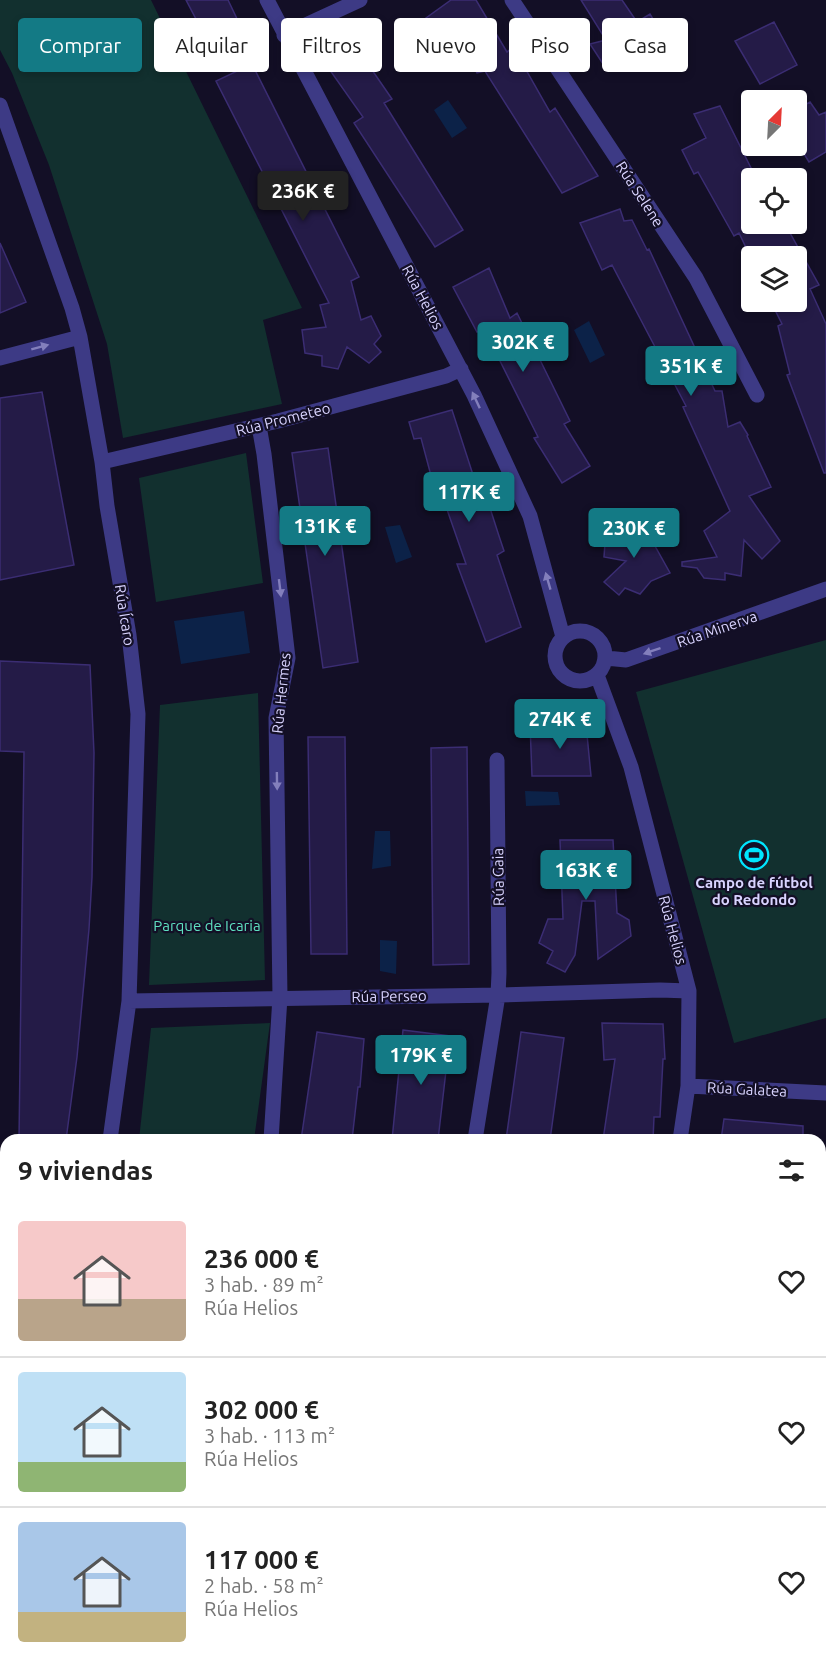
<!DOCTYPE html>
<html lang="es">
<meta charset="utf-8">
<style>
body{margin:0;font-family:Ubuntu,sans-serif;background:#f2f2f2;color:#222;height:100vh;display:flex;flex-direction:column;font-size:22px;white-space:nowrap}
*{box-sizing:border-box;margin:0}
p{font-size:20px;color:#767676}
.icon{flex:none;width:33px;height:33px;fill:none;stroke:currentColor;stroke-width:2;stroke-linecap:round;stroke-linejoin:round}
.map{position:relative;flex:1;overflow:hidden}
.panel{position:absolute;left:0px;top:1134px;width:826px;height:536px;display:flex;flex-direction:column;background:#fff;border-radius:18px 18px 0 0;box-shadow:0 3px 9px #0003}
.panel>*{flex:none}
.guide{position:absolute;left:18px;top:18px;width:790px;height:54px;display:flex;gap:12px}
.needle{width:39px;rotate:24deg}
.tools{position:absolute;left:741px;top:90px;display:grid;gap:12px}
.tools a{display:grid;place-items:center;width:66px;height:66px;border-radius:6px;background:#fff;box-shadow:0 3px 9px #0003;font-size:30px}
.price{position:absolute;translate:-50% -51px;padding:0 14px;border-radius:6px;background:#137a85;color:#fff;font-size:20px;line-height:39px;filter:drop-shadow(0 2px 3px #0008)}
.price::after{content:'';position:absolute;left:50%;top:36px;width:18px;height:14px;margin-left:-9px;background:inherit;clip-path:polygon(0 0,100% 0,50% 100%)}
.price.active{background:#222;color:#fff}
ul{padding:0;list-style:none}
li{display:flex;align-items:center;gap:18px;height:150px;padding:0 18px}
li+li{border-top:2px solid #e0e0e0}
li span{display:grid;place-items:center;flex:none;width:168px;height:120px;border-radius:6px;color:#555}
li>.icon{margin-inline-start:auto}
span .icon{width:72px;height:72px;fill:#fffc;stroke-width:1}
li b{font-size:26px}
h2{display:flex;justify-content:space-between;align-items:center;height:72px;padding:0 18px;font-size:26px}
.chip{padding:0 21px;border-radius:6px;background:#fff;box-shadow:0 3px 9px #0003;font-size:21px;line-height:54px}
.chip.active{background:#137a85;color:#fff}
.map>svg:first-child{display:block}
.green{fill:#12302f}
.water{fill:#0c2248}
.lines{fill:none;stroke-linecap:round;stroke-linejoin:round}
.stream{stroke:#0c2248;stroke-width:8}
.building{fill:#241b47;stroke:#3b2d73;stroke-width:1.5}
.minor{stroke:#3d3a85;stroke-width:15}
.oneway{fill:#837fbc}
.labels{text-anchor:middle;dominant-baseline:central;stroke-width:4.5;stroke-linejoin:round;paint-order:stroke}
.street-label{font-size:15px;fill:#d9d4ff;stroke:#130f26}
.poi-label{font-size:15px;font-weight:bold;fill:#d9d4ff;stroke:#130f26}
.park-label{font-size:15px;fill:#5fe0c0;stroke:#130f26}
</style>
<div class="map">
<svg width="826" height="1669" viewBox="0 0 826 1669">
<rect width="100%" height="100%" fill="#130f26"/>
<path class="green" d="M0 0H151L302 308 263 320 282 404 123 438 107 344 49 165 12 73 0 50Z
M246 453 263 583 156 602 139 478Z
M826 640V1018L734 1043 636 692Z
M258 693 265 980 149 985 160 705Z
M270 1023 254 1140H139L151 1028Z"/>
<path class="water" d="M448 100 467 128 452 138 434 110Z
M589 321 605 355 590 363 574 330Z
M400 525 412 557 396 563 385 527Z
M244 611 250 653 181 664 174 621Z
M525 791 558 792 560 805 526 806Z
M375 831H390L391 866 372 869Z
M380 940 397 941 396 974 380 971Z"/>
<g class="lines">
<path class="stream" d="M820 1410 826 1407"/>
</g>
<path class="building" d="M186 0H228L239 23 207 40Z
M451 0H476L507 52 513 47 550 112 555 108 598 176 562 193 485 71 477 73 448 23 411 37 408 31Z
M581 0H622L637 22 650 14 662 34 605 67 590 44 606 40Z
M774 22 797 65 760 84 735 41Z
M350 38 392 99 384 103 463 230 435 247 354 123 363 117 322 59Z
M252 64 359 277 351 281 361 320 371 316 381 336 374 344 381 352 369 363 347 347 338 369 322 366V356L305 353 302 330 326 327 320 305 329 303 216 81Z
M810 102 819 115 826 112V152L809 162 796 141V110Z
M720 106 752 170V224H785L819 285 810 289 826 324V473H824L787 375 790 374 778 326 782 324 771 302H796V256H750L739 233 734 236 698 172 694 174 682 150 706 138 694 114Z
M620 209 624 221 632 220 647 250 649 249 715 391H722L728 427 740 422 748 435 747 436 771 487 749 496 780 541 762 559 744 540 741 576 725 573V580L704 578 697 568 682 566V562L717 557 704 531 730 511 683 407 686 406 612 265 602 270 580 223Z
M0 243 26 302 0 313Z
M489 268 510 318 517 313 570 421 564 424 590 466 562 483 534 438 538 437 484 329 477 332 453 287Z
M42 392 74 565 0 580V398Z
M452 410 475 481 481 480 499 536 504 551 497 555 521 627 486 642 457 564H466L443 498 438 502 421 438 414 439 409 422Z
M328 448 358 662 323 668 292 453Z
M647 521 655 546 670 573 651 581 640 594 625 588 619 595 604 582 626 561 604 557 606 530 631 528Z
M0 661 90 665 94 753 92 877 89 929 77 1057 66 1140H19L24 752 0 751Z
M530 724H586L591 776H532Z
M308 737H345L347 954H311Z
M467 747 469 964 433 965 431 748Z
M560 840H613L617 913 629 920 631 936 598 959 595 901H582L575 955 565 972 547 963 553 951 539 943 548 919H563Z
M602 1023 663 1024 665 1059H663L660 1117H654L653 1140H603L615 1059 604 1060Z
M403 1030 450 1036 438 1140H392Z
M317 1032 364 1039 360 1087H358L352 1140H301Z
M521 1032 564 1038 550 1140H506Z
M724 1119 803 1126V1140H721Z"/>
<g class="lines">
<path class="minor" d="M267 0 474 395 530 516 563 637
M512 0 696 278 757 395
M284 35 360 0
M0 105 72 308 80 337 102 462 107 506 129 635 138 714 129 1001 110 1140
M0 358 80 337
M259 426 264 454 288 658 276 718 280 997 271 1140
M102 462 278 421 446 376 461 369
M555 656a25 25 0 1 1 50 0a25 25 0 1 1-50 0Z
M606 658 626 660 826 589
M597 675 631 767 689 991 688 1086 680 1140
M129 1001 498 995 660 990 689 991
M688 1086 826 1093
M475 1140 498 995 499 973 497 760
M0 1194H6
M26 1669 28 1664"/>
</g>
<defs><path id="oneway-solid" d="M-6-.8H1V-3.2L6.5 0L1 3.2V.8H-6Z" transform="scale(1.5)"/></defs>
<g class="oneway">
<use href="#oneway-solid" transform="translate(40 347) rotate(-15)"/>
<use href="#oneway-solid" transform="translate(476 400) rotate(-115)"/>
<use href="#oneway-solid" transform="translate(548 581) rotate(-106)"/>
<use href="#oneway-solid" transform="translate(280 588) rotate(83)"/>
<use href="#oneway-solid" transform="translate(652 651) rotate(161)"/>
<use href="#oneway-solid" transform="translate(277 781) rotate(89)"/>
</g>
<defs>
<g id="stadium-ring" transform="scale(1.5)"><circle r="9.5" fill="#130f26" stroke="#00e5ff" stroke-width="1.5"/><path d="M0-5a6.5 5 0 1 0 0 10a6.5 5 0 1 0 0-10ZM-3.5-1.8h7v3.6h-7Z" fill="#00e5ff"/></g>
</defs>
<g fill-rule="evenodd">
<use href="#stadium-ring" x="754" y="855"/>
</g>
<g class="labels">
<g class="street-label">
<text transform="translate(640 194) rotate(57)">Rúa Selene</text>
<text transform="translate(423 297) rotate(62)">Rúa Helios</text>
<text transform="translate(283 419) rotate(-14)">Rúa Prometeo</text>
<text transform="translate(125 615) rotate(81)">Rúa Ícaro</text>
<text transform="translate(717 629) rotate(-19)">Rúa Minerva</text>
<text transform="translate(281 693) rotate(-84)">Rúa Hermes</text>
<text transform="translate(498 877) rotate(-91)">Rúa Gaia</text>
<text transform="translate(673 930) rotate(75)">Rúa Helios</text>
<text transform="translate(389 996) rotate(-1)">Rúa Perseo</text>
<text transform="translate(747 1089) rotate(3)">Rúa Galatea</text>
</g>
<g class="poi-label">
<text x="754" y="882">Campo de fútbol<tspan x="754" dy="17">do Redondo</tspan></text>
</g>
<g class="park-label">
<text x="207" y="925">Parque de Icaria</text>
</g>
</g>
</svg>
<div class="tools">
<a><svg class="needle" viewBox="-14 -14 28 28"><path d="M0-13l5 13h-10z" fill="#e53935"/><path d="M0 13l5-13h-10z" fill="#767676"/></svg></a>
<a><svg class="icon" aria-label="locate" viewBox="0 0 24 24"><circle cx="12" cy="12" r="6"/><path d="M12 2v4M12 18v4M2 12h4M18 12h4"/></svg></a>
<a><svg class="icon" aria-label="layers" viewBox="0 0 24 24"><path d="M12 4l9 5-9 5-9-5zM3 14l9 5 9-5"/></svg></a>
</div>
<b class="price active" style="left:303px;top:222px">236K €</b>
<b class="price" style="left:523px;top:373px">302K €</b>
<b class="price" style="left:691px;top:397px">351K €</b>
<b class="price" style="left:469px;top:523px">117K €</b>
<b class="price" style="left:325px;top:557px">131K €</b>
<b class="price" style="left:634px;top:559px">230K €</b>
<b class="price" style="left:560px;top:750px">274K €</b>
<b class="price" style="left:586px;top:901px">163K €</b>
<b class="price" style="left:421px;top:1086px">179K €</b>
<div class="guide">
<a class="chip active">Comprar</a>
<a class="chip">Alquilar</a>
<a class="chip">Filtros</a>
<a class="chip">Nuevo</a>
<a class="chip">Piso</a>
<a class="chip">Casa</a>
</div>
<section class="panel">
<h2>9 viviendas<svg class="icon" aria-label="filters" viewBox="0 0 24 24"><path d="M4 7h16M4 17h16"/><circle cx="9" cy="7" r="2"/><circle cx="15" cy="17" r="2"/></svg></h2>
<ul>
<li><span style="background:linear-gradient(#f6c9c9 65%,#b9a48a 0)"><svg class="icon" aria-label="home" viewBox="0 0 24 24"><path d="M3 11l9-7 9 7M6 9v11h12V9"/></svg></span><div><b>236 000 €</b><p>3 hab. · 89 m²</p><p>Rúa Helios</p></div><svg class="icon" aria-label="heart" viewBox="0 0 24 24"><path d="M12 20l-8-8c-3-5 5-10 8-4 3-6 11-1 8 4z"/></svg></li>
<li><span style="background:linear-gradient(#bfe0f5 75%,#8fb573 0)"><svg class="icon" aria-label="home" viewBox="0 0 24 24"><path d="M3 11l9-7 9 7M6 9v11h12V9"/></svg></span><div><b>302 000 €</b><p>3 hab. · 113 m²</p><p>Rúa Helios</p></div><svg class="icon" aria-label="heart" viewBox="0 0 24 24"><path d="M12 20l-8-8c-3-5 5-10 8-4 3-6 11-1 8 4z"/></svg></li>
<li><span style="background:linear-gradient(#a9c7e8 75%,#c2b280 0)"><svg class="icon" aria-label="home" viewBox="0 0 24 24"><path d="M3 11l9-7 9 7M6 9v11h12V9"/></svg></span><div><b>117 000 €</b><p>2 hab. · 58 m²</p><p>Rúa Helios</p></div><svg class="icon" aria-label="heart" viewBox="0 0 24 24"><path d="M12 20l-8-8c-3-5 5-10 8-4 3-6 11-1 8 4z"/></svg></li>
</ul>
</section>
</div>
